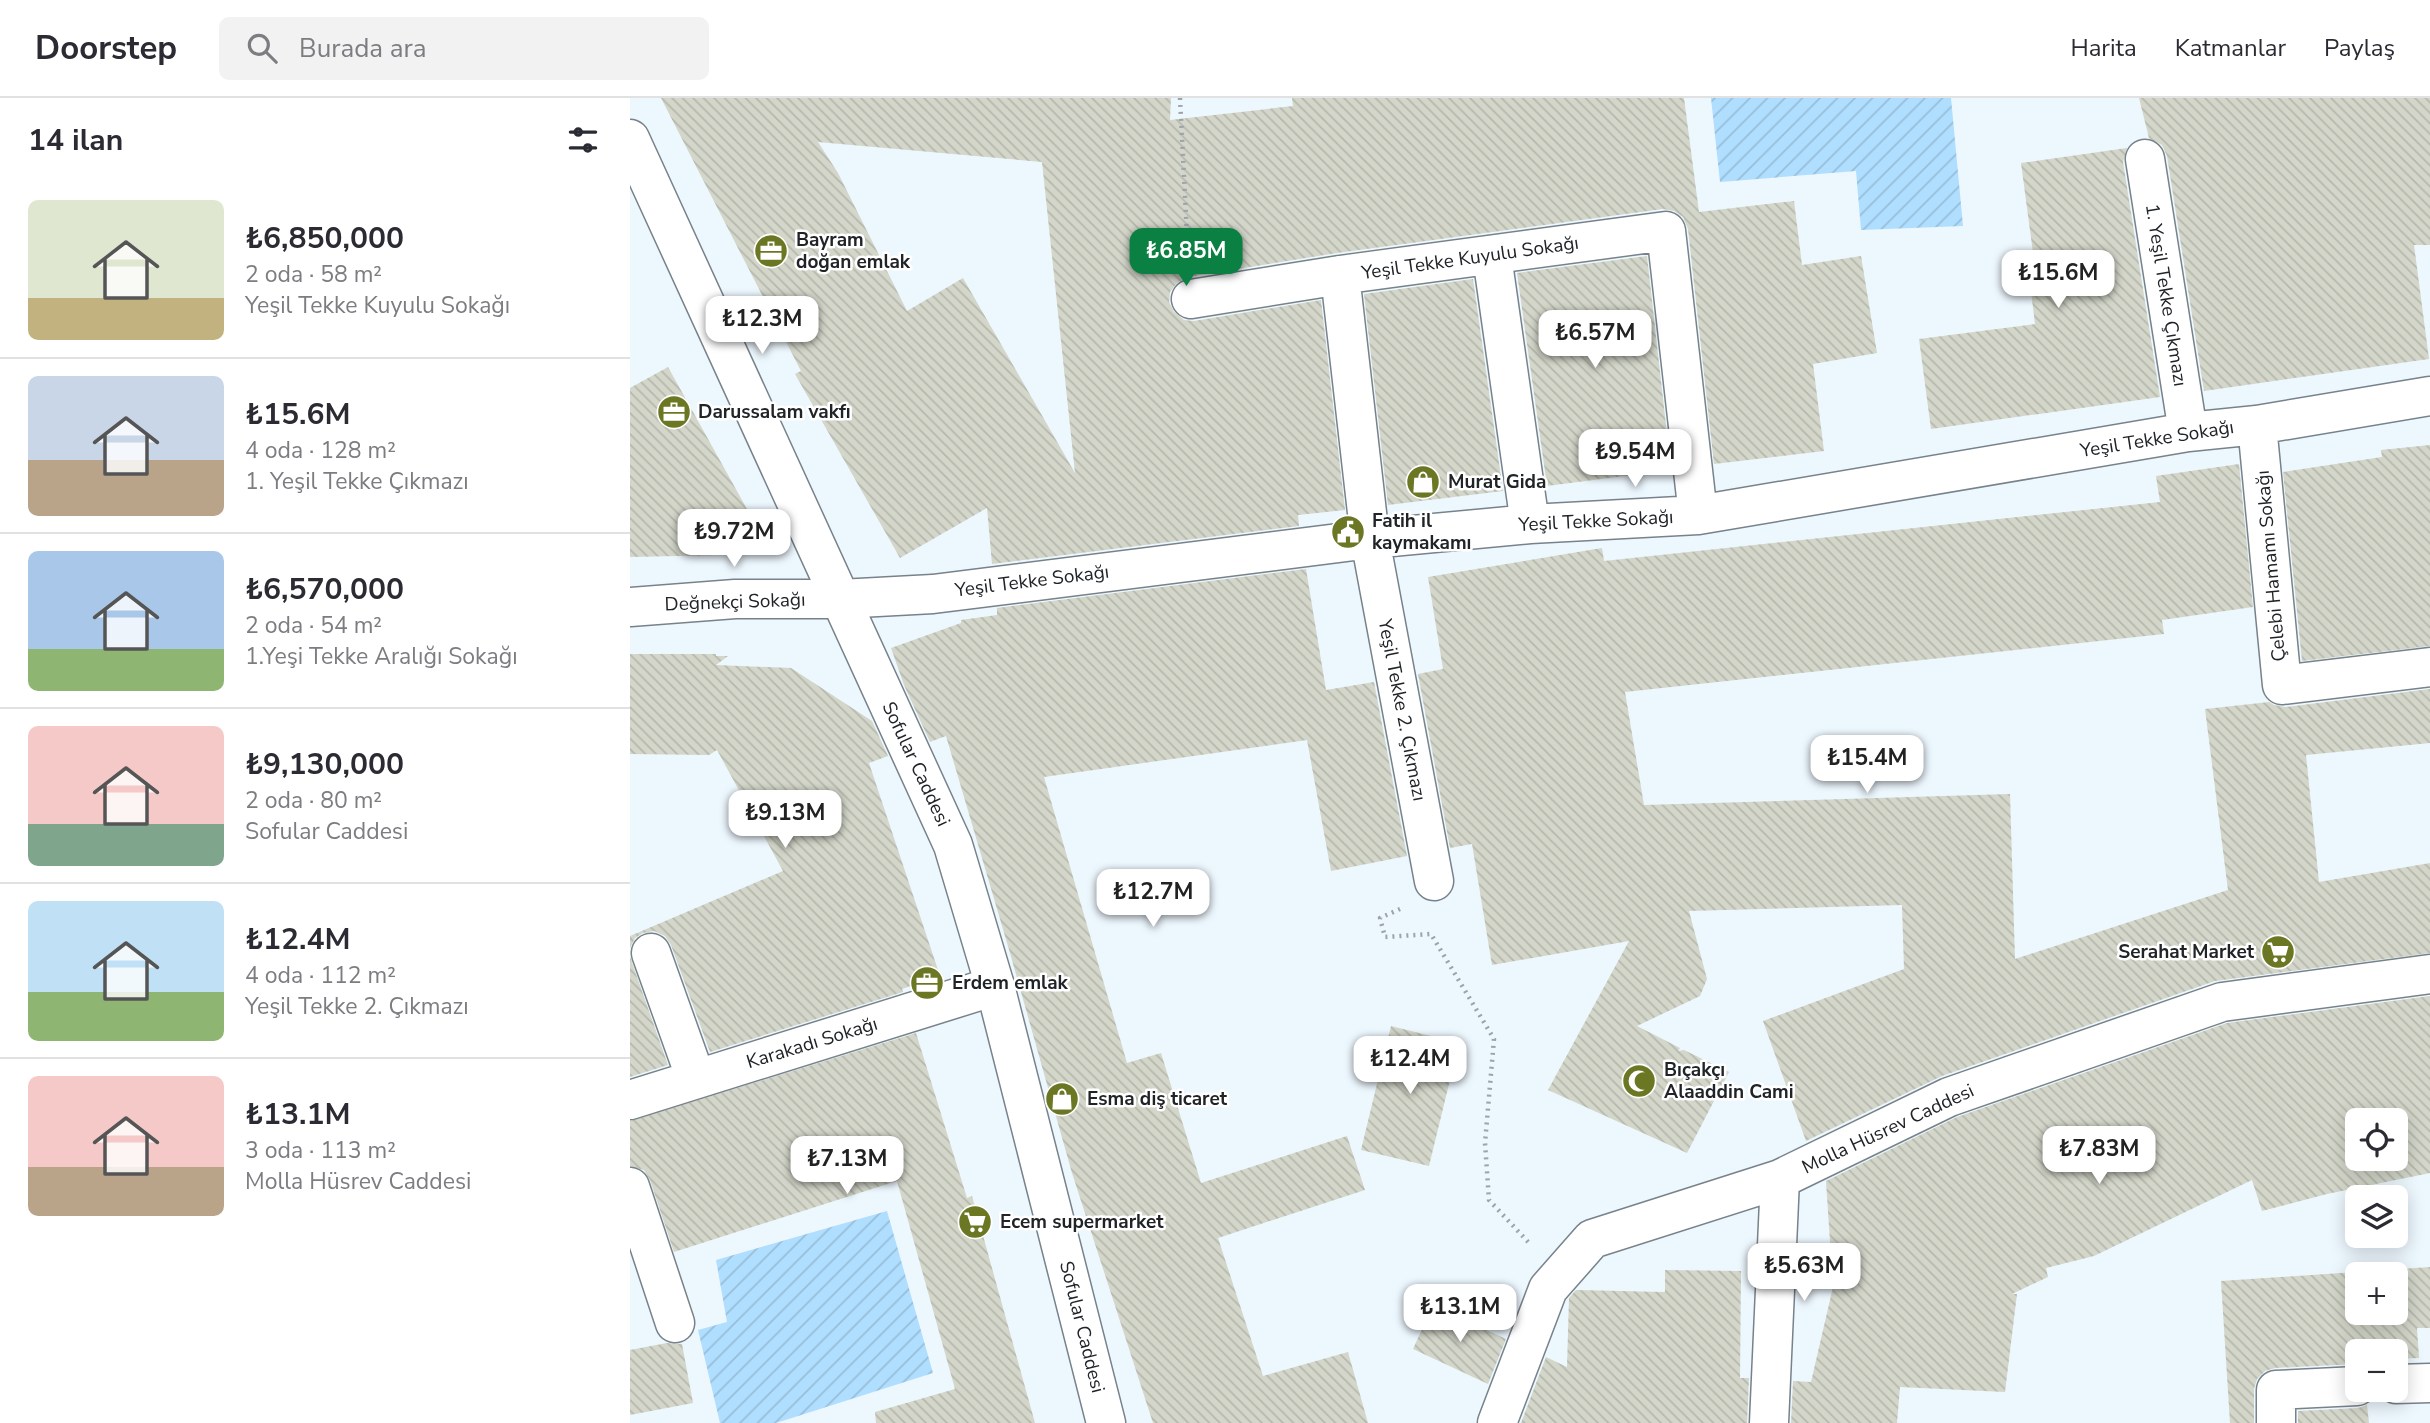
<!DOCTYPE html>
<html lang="tr">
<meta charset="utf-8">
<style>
body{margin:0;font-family:"Nunito Sans",sans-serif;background:#f2f2f3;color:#2b2b33;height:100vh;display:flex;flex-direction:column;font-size:26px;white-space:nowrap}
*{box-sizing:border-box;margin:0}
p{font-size:23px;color:#7c7c81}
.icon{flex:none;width:38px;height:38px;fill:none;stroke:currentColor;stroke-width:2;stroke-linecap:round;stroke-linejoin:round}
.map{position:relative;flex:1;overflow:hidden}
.sheet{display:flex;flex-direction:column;background:#fff;width:630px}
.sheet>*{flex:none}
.fabs{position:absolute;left:1715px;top:1010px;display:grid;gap:14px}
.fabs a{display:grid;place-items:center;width:63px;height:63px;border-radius:10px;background:#fff;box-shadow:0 4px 18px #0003;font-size:35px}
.price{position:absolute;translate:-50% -60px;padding:0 16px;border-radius:14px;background:#fff;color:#222;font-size:23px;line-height:46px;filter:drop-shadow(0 2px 4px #0008)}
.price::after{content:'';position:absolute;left:50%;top:42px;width:21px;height:16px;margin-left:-10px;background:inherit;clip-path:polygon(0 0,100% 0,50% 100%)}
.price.active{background:#0b8043;color:#fff}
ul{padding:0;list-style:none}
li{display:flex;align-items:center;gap:21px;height:175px;padding:0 28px}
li+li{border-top:2px solid #e1e1e2}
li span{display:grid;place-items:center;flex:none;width:196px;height:140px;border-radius:10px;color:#555}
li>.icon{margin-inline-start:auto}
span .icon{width:84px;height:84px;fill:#fffc;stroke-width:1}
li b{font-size:30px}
h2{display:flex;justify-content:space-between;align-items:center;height:84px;padding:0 28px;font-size:30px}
header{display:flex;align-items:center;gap:42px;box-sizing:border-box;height:98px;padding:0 35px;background:#fff;border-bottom:2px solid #e1e1e2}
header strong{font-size:33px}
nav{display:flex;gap:38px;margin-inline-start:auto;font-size:24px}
.search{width:490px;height:63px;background:#f2f2f3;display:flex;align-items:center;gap:18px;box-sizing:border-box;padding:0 24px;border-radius:10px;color:#7c7c81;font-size:26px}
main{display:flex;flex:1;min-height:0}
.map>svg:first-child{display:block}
.garden{fill:url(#garden-furrows)}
.building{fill:url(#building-back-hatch);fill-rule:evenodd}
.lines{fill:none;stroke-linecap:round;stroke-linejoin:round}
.minor-casing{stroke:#77828a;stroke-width:41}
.secondary-casing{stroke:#77828a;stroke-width:41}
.path{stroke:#9ca4a9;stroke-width:4.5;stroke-dasharray:2 5;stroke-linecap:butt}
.minor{stroke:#fff;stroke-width:38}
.secondary{stroke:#fff;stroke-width:38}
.labels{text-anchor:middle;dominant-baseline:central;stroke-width:5;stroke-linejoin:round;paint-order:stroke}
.poi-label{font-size:19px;font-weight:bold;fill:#202427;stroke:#fff;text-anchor:start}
.street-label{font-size:19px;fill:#202427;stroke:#fff}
</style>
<header>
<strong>Doorstep</strong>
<div class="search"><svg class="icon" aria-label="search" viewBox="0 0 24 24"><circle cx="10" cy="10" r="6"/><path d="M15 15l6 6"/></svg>Burada ara</div>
<nav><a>Harita</a><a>Katmanlar</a><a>Paylaş</a></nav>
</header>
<main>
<section class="sheet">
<h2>14 ilan<svg class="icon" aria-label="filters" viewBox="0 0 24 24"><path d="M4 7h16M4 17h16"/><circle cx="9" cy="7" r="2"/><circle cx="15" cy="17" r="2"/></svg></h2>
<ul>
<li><span style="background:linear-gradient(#dfe7d0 70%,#c2b280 0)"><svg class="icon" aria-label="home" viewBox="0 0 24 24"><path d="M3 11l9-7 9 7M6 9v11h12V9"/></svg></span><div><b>₺6,850,000</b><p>2 oda · 58 m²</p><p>Yeşil Tekke Kuyulu Sokağı</p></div></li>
<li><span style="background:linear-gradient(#c9d6e8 60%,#b9a48a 0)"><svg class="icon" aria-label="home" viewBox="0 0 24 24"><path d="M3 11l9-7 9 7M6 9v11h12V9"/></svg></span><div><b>₺15.6M</b><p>4 oda · 128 m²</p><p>1. Yeşil Tekke Çıkmazı</p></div></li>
<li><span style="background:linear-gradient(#a9c7e8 70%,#8fb573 0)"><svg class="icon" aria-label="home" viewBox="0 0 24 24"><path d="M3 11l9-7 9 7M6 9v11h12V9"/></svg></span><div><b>₺6,570,000</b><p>2 oda · 54 m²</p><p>1.Yeşi Tekke Aralığı Sokağı</p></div></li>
<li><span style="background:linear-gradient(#f6c9c9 70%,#7fa58c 0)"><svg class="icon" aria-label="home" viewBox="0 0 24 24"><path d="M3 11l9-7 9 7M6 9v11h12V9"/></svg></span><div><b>₺9,130,000</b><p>2 oda · 80 m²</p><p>Sofular Caddesi</p></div></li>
<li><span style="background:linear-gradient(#bfe0f5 65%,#8fb573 0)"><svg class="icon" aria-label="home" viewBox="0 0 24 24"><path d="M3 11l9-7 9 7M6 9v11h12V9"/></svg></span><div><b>₺12.4M</b><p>4 oda · 112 m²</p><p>Yeşil Tekke 2. Çıkmazı</p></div></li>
<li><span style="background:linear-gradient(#f6c9c9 65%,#b9a48a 0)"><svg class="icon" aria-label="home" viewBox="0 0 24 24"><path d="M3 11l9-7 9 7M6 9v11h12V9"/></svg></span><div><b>₺13.1M</b><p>3 oda · 113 m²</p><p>Molla Hüsrev Caddesi</p></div></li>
</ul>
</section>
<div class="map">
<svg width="1800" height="1325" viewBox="0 0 1800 1325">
<defs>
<pattern id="garden-furrows" width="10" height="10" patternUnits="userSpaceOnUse" patternTransform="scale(1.75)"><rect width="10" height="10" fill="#b0defe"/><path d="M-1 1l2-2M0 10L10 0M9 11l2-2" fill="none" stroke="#97beda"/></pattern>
<pattern id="building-back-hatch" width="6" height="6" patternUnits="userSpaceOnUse" patternTransform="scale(1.75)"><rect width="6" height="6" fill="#d3d6c9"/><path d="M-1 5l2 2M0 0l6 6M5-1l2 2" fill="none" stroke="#b5b8ad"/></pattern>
</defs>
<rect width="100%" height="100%" fill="#edf7fe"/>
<path class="garden" d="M1081 0H1321L1333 128 1231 132 1226 73 1090 84Z
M257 1113 303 1275 146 1325H90L68 1232 97 1224 86 1162Z"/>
<path class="building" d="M31 0H541L540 22 663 8 662 0H1054L1069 114 1164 103 1172 167 1231 158 1247 255 1183 266 1194 353 1084 366 1058 131 1053 119 1044 113 1033 111 707 155 558 179 547 185 540 194 539 204 544 214 554 222 564 223 691 202 715 412 668 417 669 428 362 466 357 410 270 460 165 276 171 273ZM188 44 412 64 445 375 333 180 277 213 208 75Z
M1509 0H1800V147H1784L1799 261 1574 293 1537 58 1532 47 1519 40Z
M1497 50 1493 64 1530 299 1301 331 1289 241 1405 226 1401 193 1408 192 1391 65Z
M1017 158 1041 372 917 388 887 175Z
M843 181 873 393 758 407 734 196Z
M38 269 142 456 0 459V290Z
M1800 347V548L1672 563 1653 374 1752 359 1751 352Z
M1609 366 1623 509 1532 522 1534 536 995 594 1014 707 1380 696 1385 861 1598 792 1575 611 1639 604 1644 607 1655 609 1800 591V645L1676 657 1689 784 1800 765V855L1585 883 1312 978 1176 1043 1133 923 1274 871 1272 807 1059 813 1077 881 1070 898 1007 928 1050 950 1048 953 1054 952 1099 974 1057 1055 918 992 999 843 862 867 842 746 820 750 788 576 813 571 798 479 972 450 974 463 1530 404 1526 378Z
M676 471 696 592 744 584 777 758 701 773 677 642 414 679 497 965 531 955 571 1085 717 1038 735 1092 588 1140 633 1278 718 1254 738 1325H523L442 1075 380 855 316 638 300 644 274 587 261 550 331 525V522L367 517V510Z
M0 556H86V558H98L86 567 161 570 242 623 258 658 239 665 310 878 272 891 273 894 80 954 41 847 35 838 24 833 13 835 5 840 0 850V838L153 773 87 652 79 657 0 656Z
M0 859 38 967 0 979Z
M1800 898V1075L1697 1096 1632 1113 1622 1082 1464 1158 1416 1170 1418 1179 1382 1196H1387L1375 1294 1270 1289 1267 1325H1161L1163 1283 1181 1284 1203 1189 1196 1083 1327 1019 1597 925ZM1727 1022H1766V1060H1727Z
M761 928 829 945 799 1068 731 1052Z
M286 935 337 1100 342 1098 405 1325H246L245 1314 325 1291 267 1083 44 1154 20 1082 14 1072 0 1068V1023Z
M1800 1169V1230H1787L1789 1260 1766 1261V1253H1727V1266L1645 1270 1635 1273 1627 1281 1624 1291V1325H1600L1591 1183ZM1727 1176H1766V1214H1727Z
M1035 1172 1111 1173 1110 1280H1119L1117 1325H891L916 1259 937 1269 939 1200 946 1192 1035 1194Z
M803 1207 876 1241 858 1286 783 1251Z
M37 1245 52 1246 63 1305 0 1317V1252Z
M1737 1307 1739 1325H1668V1313L1728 1310Z"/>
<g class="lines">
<g class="minor-casing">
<path id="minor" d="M1515 61 1558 334
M862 158 900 426
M710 177 740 441 804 783
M561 201 710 177 1036 133 1068 417
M1627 327 1652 587 1800 569
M0 509 105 501H210L303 496 740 441 900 426 1068 417 1558 334 1627 327 1800 298
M21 855 66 981
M0 1002 365 888
M0 1089 45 1225
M1766 1286 1800 1285
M867 1325 918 1191 962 1141 1150 1081 1319 999 1592 904 1800 876
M1139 1325 1150 1081
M1646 1325V1292L1727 1288"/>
</g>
<g class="secondary-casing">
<path id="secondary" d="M0 41 323 747 365 888 476 1325"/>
</g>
<path class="path" d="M550 0 558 156
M770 811 750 820 755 839 801 836 864 941 855 1045 859 1102 900 1146"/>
<use href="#minor" class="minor"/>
<use href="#secondary" class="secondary"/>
</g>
<defs>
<g id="office-disc" transform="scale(1.75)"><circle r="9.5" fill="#6b7723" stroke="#fff"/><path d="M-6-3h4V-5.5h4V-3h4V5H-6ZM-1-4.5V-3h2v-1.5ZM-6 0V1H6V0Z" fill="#fff"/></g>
<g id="shop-disc" transform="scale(1.75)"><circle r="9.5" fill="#6b7723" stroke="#fff"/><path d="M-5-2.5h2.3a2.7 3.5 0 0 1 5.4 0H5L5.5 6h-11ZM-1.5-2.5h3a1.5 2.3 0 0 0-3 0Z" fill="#fff"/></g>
<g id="civic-disc" transform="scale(1.75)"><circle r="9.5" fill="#6b7723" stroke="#fff"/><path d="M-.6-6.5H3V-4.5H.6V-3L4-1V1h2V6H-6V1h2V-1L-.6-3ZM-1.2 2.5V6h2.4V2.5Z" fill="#fff"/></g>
<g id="supermarket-disc" transform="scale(1.75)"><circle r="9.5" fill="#6b7723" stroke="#fff"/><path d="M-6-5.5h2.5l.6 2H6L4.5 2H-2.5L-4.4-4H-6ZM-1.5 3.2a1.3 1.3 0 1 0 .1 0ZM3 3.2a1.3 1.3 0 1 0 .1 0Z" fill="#fff"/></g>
<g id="mosque-disc" transform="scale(1.75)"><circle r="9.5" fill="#6b7723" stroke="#fff"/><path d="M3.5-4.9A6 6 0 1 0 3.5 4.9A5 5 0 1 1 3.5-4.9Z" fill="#fff"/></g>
</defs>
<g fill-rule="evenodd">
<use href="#office-disc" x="141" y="153"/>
<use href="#office-disc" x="44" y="314"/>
<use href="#shop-disc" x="793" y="384"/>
<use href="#civic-disc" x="718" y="434"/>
<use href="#supermarket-disc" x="1648" y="854"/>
<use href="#office-disc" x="297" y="885"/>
<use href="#mosque-disc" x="1009" y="983"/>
<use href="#shop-disc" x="432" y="1001"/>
<use href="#supermarket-disc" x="345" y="1124"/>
</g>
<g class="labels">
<g class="poi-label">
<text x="166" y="142">Bayram<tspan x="166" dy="22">doğan emlak</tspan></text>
<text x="68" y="314">Darussalam vakfı</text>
<text x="818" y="384">Murat Gida</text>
<text x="742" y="423">Fatih il<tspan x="742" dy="22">kaymakamı</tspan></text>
<text x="1624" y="854" text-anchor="end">Serahat Market</text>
<text x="322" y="885">Erdem emlak</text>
<text x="1034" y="972">Bıçakçı<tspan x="1034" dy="22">Alaaddin Cami</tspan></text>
<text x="457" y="1001">Esma diş ticaret</text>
<text x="370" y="1124">Ecem supermarket</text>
</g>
<g class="street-label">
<text transform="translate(840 160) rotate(-8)">Yeşil Tekke Kuyulu Sokağı</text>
<text transform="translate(1536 197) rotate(81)">1. Yeşil Tekke Çıkmazı</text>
<text transform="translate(1527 341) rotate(-9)">Yeşil Tekke Sokağı</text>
<text transform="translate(966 423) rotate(-3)">Yeşil Tekke Sokağı</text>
<text transform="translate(1641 468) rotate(-95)">Çelebi Hamamı Sokağı</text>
<text transform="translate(402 483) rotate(-7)">Yeşil Tekke Sokağı</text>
<text transform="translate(105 504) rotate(-2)">Değnekçi Sokağı</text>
<text transform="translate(772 612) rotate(79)">Yeşil Tekke 2. Çıkmazı</text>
<text transform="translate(286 666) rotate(65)">Sofular Caddesi</text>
<text transform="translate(182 945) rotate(-17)">Karakadı Sokağı</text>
<text transform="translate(1258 1031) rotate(-25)">Molla Hüsrev Caddesi</text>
<text transform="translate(452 1229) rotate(76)">Sofular Caddesi</text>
</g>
</g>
</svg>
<div class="fabs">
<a><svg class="icon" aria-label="locate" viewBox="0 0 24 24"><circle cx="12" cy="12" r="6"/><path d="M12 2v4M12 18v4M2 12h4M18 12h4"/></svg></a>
<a><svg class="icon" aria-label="layers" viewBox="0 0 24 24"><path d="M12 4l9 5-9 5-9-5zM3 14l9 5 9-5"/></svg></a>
<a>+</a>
<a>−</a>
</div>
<b class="price active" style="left:556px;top:190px">₺6.85M</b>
<b class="price" style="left:1428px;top:212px">₺15.6M</b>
<b class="price" style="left:132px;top:258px">₺12.3M</b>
<b class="price" style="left:965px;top:272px">₺6.57M</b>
<b class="price" style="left:1005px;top:391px">₺9.54M</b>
<b class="price" style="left:104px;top:471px">₺9.72M</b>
<b class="price" style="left:1237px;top:697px">₺15.4M</b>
<b class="price" style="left:155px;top:752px">₺9.13M</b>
<b class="price" style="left:523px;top:831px">₺12.7M</b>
<b class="price" style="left:780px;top:998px">₺12.4M</b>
<b class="price" style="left:1469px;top:1088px">₺7.83M</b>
<b class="price" style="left:217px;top:1098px">₺7.13M</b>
<b class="price" style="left:1174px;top:1205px">₺5.63M</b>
<b class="price" style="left:830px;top:1246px">₺13.1M</b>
</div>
</main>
